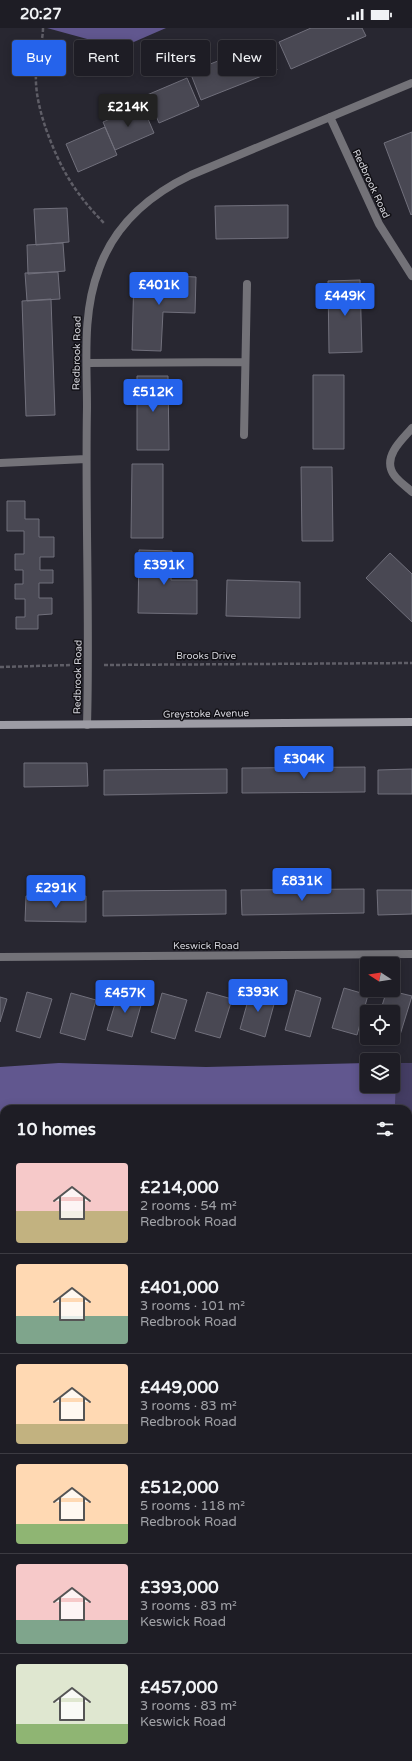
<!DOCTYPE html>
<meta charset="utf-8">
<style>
body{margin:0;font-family:"Varela Round",sans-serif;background:#26262d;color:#f1f3f6;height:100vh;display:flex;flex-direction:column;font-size:15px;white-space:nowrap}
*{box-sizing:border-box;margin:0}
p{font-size:13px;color:#a1a2a7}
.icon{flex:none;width:22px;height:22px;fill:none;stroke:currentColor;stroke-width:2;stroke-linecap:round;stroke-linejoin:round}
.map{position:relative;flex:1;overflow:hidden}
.details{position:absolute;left:0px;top:1077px;width:412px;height:656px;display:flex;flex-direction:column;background:#1e1d25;border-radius:12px 12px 0 0;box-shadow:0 2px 10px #0003,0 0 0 1px #3c3b42}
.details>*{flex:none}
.guide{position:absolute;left:12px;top:12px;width:388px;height:36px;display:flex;gap:8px}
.needle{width:26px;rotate:282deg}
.tools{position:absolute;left:360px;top:929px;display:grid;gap:8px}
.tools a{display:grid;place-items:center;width:40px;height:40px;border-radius:4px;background:#1e1d25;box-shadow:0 2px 10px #0003,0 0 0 1px #3c3b42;font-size:20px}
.price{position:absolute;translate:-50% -34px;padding:0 9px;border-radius:4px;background:#2563eb;color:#fff;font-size:13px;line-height:26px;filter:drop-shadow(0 1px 2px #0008)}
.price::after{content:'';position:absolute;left:50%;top:24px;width:12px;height:9px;margin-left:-6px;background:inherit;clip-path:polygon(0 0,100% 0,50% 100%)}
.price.current{background:#222;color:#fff}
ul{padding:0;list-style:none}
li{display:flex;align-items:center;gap:12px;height:100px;padding:0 16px}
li+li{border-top:1px solid #3c3b42}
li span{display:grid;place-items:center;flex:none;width:112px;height:80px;border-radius:4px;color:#555}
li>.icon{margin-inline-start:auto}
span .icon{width:48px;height:48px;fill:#fffc;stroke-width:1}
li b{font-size:17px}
h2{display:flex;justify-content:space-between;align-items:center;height:48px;padding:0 16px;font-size:17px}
.chip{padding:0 14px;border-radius:4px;background:#1e1d25;box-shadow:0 2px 10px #0003,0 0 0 1px #3c3b42;font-size:14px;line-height:36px}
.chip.current{background:#2563eb;color:#fff}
.status{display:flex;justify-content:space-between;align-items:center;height:28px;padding:0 20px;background:#1e1d25;direction:ltr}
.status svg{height:11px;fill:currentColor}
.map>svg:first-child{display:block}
.green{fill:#443d63}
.forest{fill:#61578f}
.building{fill:#494853;stroke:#71707c}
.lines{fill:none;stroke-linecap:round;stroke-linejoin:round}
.path{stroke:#5f5e67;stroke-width:2.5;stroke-dasharray:4 2;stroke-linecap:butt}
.lane{stroke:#737278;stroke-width:8}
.street{stroke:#737278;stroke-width:8}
.secondary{stroke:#9d9ca5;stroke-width:8}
.labels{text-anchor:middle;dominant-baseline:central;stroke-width:3;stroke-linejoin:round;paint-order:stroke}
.street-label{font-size:10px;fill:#d3d3da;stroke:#111015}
</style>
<div class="status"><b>20:27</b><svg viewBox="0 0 49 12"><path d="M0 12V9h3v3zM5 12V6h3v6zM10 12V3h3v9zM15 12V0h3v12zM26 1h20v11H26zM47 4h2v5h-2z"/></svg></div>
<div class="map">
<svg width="412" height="1733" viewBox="0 0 412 1733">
<rect width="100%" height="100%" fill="#282731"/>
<path class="green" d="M397 1035H412V1431L408 1430V1081H395Z"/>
<path class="forest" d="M47 0H166L120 20Z
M59 1035 206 1039 367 1035V1058H393V1035H397L395 1081H4V1291L0 1290V1039Z"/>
<path class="building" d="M311 0H362L366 8 291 41 279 14Z
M266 14 277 42 201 72 190 44Z
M187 50 199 78 159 95 147 67Z
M142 77 154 105 115 122 103 94Z
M105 99 117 127 78 144 66 116Z
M412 104V186L411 187 384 115Z
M288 177V210L216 211 215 178Z
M67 180 69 214 36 217 34 181Z
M63 215 65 243 28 246 27 217Z
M58 244 60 271 27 273 25 245Z
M134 246 196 249 195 285 163 284 161 323 132 322Z
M360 252 362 324 329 325 328 253Z
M51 271 55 387 26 388 22 273Z
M313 347H344V421H313Z
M137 348H168L169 422H137Z
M132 436H163V510H131Z
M301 439H332L333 513H302Z
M7 473H25V491H39V509H54V529H40V542H53V555H39V570H52V586L38 587V601H16V589H25V571H15V556H23V542H15V526H24V503H7Z
M139 522 172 523 171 552H197V586L138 585Z
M390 525 412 546V594L366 550Z
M227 552 300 554V590L226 588Z
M24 735H87L88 758 24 759Z
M365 739V764L242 765V740Z
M227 741V765L104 767V742Z
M412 741V766H378V742Z
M364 861V885L242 887 241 862Z
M226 862V886L103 888V863Z
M377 862H412V886L378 887Z
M26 868H86V894L25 893Z
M344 960 368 967 357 1007 332 1000Z
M251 962 276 969 265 1009 240 1001Z
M296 962 321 970 310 1009 285 1002Z
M387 962 412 968 400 1007 393 1005V984H380Z
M119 963 143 970 132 1009 107 1002Z
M27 964 52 971 40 1010 16 1003Z
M207 964 232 971 220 1010 195 1003Z
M71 965 96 972 85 1012 60 1005Z
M162 965 187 972 175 1011 151 1004Z
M0 969 7 971 0 994Z"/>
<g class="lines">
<path class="path" d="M43 0C43 15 36 30 36 45 35 64 40 83 46 101 60 140 75 166 105 196
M104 637 412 635
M0 639 71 637
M252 1733 254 1729"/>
<path class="lane" d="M87 335 245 334
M244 407 247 256"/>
<path class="street" d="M330 89 379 196 412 248
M412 400C403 411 386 425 391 441 393 450 406 458 412 464
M0 435 86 431
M87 697C90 591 85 485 87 379 87 333 82 285 99 241 115 196 149 167 191 147L412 55
M0 929 412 926
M0 1378 4 1382
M0 1718 4 1709"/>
<path class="secondary" d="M0 697 412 694"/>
</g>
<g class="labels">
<g class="street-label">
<text transform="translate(371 156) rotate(65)">Redbrook Road</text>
<text transform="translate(77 325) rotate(-89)">Redbrook Road</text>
<text x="206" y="628">Brooks Drive</text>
<text transform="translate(78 649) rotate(-89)">Redbrook Road</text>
<text transform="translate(206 686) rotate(-1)">Greystoke Avenue</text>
<text x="206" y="918">Keswick Road</text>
</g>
</g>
</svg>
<div class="tools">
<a><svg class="needle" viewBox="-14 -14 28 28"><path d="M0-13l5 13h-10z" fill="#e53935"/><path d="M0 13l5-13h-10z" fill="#a1a2a7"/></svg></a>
<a><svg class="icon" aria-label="locate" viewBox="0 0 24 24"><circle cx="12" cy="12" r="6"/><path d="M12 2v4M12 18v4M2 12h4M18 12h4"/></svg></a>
<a><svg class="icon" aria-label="layers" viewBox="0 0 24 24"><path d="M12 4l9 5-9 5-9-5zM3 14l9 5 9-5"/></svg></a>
</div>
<b class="price current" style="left:128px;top:100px">£214K</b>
<b class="price" style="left:159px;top:278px">£401K</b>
<b class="price" style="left:345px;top:289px">£449K</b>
<b class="price" style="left:153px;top:385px">£512K</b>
<b class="price" style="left:164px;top:558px">£391K</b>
<b class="price" style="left:304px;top:752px">£304K</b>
<b class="price" style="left:302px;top:874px">£831K</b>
<b class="price" style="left:56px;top:881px">£291K</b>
<b class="price" style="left:258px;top:985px">£393K</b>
<b class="price" style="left:125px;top:986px">£457K</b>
<div class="guide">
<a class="chip current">Buy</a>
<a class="chip">Rent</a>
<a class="chip">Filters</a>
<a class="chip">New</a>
</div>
<section class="details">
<h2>10 homes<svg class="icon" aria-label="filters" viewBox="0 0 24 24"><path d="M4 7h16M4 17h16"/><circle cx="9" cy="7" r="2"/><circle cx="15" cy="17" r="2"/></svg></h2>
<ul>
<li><span style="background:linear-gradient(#f6c9c9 60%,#c2b280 0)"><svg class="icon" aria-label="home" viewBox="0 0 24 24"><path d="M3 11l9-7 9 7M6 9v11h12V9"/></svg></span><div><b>£214,000</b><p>2 rooms · 54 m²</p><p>Redbrook Road</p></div></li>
<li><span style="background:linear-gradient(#ffd9b3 65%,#7fa58c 0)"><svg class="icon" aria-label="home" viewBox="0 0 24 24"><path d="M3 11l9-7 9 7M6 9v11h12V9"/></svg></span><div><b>£401,000</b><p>3 rooms · 101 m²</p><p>Redbrook Road</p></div></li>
<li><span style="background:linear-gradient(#ffd9b3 75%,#c2b280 0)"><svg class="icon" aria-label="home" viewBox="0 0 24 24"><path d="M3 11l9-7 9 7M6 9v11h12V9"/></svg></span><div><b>£449,000</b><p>3 rooms · 83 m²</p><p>Redbrook Road</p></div></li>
<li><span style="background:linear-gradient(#ffd9b3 75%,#8fb573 0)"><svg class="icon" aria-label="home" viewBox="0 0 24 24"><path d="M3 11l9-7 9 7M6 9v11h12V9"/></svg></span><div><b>£512,000</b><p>5 rooms · 118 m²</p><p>Redbrook Road</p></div></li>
<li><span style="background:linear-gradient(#f6c9c9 70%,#7fa58c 0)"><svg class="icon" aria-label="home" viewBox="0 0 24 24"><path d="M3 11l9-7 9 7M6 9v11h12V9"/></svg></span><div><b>£393,000</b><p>3 rooms · 83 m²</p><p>Keswick Road</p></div></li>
<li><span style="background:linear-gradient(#dfe7d0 75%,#8fb573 0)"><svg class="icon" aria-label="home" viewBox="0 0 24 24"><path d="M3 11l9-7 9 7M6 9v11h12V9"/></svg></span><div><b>£457,000</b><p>3 rooms · 83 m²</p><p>Keswick Road</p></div></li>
</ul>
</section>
</div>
